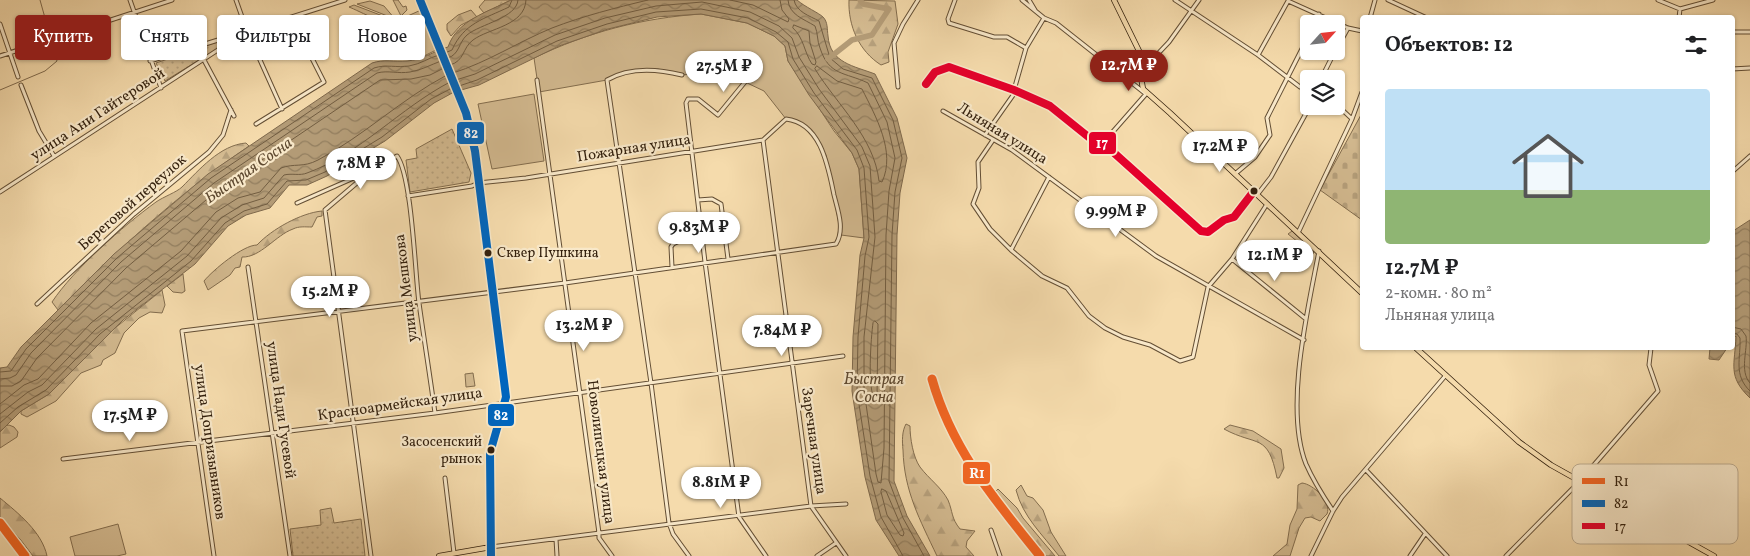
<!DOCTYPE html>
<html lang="ru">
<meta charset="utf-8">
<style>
body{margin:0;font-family:Vollkorn,serif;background:#f2f2f2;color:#202124;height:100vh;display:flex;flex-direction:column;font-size:19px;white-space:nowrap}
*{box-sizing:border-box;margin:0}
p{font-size:16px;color:#757577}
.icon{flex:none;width:28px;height:28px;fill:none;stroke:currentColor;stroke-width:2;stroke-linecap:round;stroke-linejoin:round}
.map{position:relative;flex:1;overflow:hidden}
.side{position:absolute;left:1360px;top:15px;width:375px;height:335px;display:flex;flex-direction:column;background:#fff;border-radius:5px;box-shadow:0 1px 4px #0004}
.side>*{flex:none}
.top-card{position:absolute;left:15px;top:15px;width:475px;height:45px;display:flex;gap:10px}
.needle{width:32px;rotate:63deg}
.buttons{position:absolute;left:1300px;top:15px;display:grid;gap:10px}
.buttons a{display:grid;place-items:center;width:45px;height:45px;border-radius:5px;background:#fff;box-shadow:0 1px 4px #0004;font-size:25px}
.price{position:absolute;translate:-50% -42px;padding:0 11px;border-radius:18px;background:#fff;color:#222;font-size:16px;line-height:32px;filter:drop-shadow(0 1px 2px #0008)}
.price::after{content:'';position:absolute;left:50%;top:30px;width:15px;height:11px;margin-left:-8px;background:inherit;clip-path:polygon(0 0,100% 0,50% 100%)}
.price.active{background:#8f2418;color:#fff}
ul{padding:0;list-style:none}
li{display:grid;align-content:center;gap:10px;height:265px;padding:0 25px}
li span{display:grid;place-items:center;height:155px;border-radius:5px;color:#555}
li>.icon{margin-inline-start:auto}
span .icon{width:90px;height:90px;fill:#fffc;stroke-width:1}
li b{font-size:21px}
h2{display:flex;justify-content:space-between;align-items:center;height:60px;padding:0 25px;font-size:21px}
.pill{padding:0 18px;border-radius:5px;background:#fff;box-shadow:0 1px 4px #0004;font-size:18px;line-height:45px}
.pill.active{background:#8f2418;color:#fff}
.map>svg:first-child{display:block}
.green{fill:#d4bb91;stroke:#836d4e}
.forest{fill:url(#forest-firs);stroke:#836d4e}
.cemetery{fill:url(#cemetery-stones);stroke:#836d4e}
.park{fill:url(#park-dots);stroke:#836d4e}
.water{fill:url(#water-waves);stroke:#7f694c}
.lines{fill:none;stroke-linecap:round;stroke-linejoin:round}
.shore{stroke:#725d41;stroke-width:1}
.stream{stroke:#7f694c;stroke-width:1}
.river{stroke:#b39b76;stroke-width:5.5}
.minor-casing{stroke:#634e34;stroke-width:5}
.major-casing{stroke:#321f0c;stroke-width:6}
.minor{stroke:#f8e8c9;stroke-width:3}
.major{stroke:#f5dbac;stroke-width:4.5}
.rail-casing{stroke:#321f0c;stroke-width:3}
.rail{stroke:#f8e8c9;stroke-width:1;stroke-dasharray:4;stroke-linecap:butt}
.bus-1-casing{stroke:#f8e8c9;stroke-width:11}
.bus-2-casing{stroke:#f8e8c9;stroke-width:11}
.bus-1{stroke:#0065bd;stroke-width:8}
.bus-2{stroke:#e4002b;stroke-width:8}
.rail-1-casing{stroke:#f8e8c9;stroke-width:12}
.rail-1{stroke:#f26522;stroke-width:9}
.bus-dot{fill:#321f0c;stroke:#f8e8c9;stroke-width:2}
.labels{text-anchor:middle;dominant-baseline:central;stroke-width:4.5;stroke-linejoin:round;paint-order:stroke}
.bus-label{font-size:14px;fill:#321f0c;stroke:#f8e8c9;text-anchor:start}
.street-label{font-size:15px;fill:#321f0c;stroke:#f8e8c9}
.water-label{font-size:16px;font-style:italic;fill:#5f4a31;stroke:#f8e8c9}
.key{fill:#f8e8c9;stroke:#bdac90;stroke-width:1}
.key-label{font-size:14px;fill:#321f0c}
.line-badge{stroke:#f8e8c9;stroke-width:2}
.badge-label{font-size:14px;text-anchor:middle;font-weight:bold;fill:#fff}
</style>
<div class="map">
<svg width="1750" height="556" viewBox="0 0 1750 556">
<defs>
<pattern id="forest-firs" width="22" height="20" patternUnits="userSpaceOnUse" patternTransform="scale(1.25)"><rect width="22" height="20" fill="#d4bb91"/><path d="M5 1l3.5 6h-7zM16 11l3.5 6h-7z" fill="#b6a07c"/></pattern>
<pattern id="cemetery-stones" width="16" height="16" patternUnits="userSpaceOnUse" patternTransform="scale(1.25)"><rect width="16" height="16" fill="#d4bb91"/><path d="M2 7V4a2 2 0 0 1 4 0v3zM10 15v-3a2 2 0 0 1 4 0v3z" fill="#b6a07c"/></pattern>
<pattern id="park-dots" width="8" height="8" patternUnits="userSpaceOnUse" patternTransform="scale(1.25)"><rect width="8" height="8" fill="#d4bb91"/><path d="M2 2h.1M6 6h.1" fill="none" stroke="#b6a07c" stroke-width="1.8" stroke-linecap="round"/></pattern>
<pattern id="water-waves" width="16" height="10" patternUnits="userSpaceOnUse" patternTransform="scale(1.25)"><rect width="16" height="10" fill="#b39b76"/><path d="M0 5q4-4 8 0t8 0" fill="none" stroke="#927e5f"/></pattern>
</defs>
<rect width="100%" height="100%" fill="#f5dbac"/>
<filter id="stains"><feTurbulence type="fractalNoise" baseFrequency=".004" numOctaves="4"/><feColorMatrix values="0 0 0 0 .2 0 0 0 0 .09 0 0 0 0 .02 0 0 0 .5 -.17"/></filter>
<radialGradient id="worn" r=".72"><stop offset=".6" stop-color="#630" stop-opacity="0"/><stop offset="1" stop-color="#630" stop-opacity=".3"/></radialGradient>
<path class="green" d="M393 0H398L403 7 406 6 407 10 401 16Z
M370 1 384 6 395 19 357 4Z
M354 5 396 21 399 28C392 28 359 11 349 7Z
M421 10 436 50 420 58 401 19Z
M701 14 747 23 774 36 785 46 788 61 834 131 852 153 859 169 864 238 841 235 826 155 811 132 804 126 786 119 764 91 745 82 724 76 703 73 682 75 658 69 617 74 607 80 539 92 534 58C588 32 642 18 701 14Z
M534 94 544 161 492 169 478 104Z
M473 373 475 386 466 387 465 374Z
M118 524 126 554 117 556H75L70 537Z"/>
<path class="forest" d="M485 0H511L484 13 479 7Z
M849 0 895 1 898 24 888 52 889 62 881 65C859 51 848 26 849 0Z
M471 10 477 17 461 25 451 36 447 30V24L458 15Z
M246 143 249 146C179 193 117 250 58 310L52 302C74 269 123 226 156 202 163 197 177 192 182 187 199 170 220 145 246 143Z
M322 211V216L317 217 312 227C305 227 299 226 293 229 276 235 260 258 242 257L240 267 235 268 230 275 208 290 204 281C213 270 243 245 257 245 272 229 301 213 322 211Z
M1292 231 1314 251 1313 254 1288 234Z
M183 274 185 291 182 293 173 292 167 286Z
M162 290 165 305 162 313 150 312 139 318 124 333 115 353 103 360 101 365 81 373 56 401 27 417 21 414V411L49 394 104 337Z
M906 424 910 426C910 438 913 457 920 467 929 479 941 487 948 500 953 512 951 518 960 529L975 531 967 541 966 547 974 556H937C920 520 904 491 903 450 902 441 902 431 906 424Z
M9 425 14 427 18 432 17 437 0 448V432L4 426Z
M1230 425 1253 431 1281 449 1284 468 1279 478H1277C1268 432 1257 447 1224 429Z
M1302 483C1313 484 1332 502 1327 514L1320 521 1311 517 1305 518 1299 528 1290 556H1273L1287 544 1290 525 1297 509 1298 485Z
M1021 485 1027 496 1033 498 1043 510 1051 532 1066 556H1059C1042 534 1023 517 1016 490Z
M998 489 1017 508 1023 518 1055 556H1045L996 499 994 493Z
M0 498C18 513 42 532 47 556H33L20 539 0 518Z"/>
<path class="cemetery" d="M1362 113V220L1320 190Z"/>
<path class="park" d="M223 40 225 44 165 81 156 63Z
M452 129 471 173 469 182 410 192 406 160 417 158 416 149Z
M331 508 334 523 361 519 365 556H293L290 529 321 525 320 510Z"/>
<path class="water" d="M511 0H797C805 7 819 13 823 17 828 22 827 29 828 36 830 63 854 66 875 74L897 118 907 158 900 193 897 235 894 481 907 516 930 556H899L876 520 865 477 852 391 853 337 860 255 864 238 859 169 852 153 809 95 788 61 785 46 774 36 747 23 701 14 657 17 608 29 559 46 479 85 454 92 434 103 385 141 327 176 307 185H289L270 208 246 215 228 226 195 264 123 320 49 394 21 411 0 432V368L7 367 21 347 114 254 208 174 372 63C384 59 394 62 407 61 422 60 434 51 448 47 457 20 488 12 511 0Z
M1750 220V398C1727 376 1735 365 1736 336L1732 340 1733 231Z
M1710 348H1727L1719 360 1709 359Z"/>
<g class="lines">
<path class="shore" d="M730 0 753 5 788 22 789 19 782 10 780 0
M794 0C796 12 810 16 819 21L830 58 843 69 872 78 893 120 902 158 895 192 892 235 889 481 903 518 924 556
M794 25 809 31 810 43 816 62 815 65 812 64C804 52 804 38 793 28Z
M445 53 452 50C464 23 484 19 509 7L512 0
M448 58C460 54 458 43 467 35 480 24 517 18 518 0
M450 65C465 61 462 48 473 40 489 28 525 26 526 0
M817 66 837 81 862 89C876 117 896 152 882 182L879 181C874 137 838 106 815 69Z
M453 73C488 62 518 42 552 28 583 16 615 8 648 0
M456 80 475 74 555 35 605 18 656 6 702 2 750 12 779 26 792 38 799 57 819 89 862 147 870 166 875 237 864 337V390L876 474 878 482 881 483 884 448 886 235 889 191 895 158 887 122 868 83C845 72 829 76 820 48 817 41 818 33 815 26 804 19 789 15 788 0
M459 86 477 80 557 41 607 24 656 12 701 9 748 18 776 32 788 42 793 59 814 93 857 150 864 168 869 237 865 256 858 337 857 391 870 476 881 517 903 556
M875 321 878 324 877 396 875 399C867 391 871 337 873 323Z
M1732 327 1741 329 1746 336C1748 350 1739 371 1750 383
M1732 333 1737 334 1740 338C1741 358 1733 375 1750 391
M0 372 11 371 26 349 117 258 211 178 374 68C386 64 397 68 409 66 421 64 428 58 439 55
M0 379 10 378 16 375 31 353 121 262 214 183 377 73C388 70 398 74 410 72 422 70 430 65 441 61
M0 386H12L21 381 37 358 126 268 219 189 380 80 411 79 430 75 444 68
M0 404 24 385 38 379 91 323 181 251 216 212 238 198 260 192 281 168C294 163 303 168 318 160 364 136 401 99 447 75
M0 414 28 392 42 385 96 329 187 256 221 218 242 205 264 198 284 175C292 173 300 176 307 173 360 154 400 108 450 82
M0 423 18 407 46 390 100 334 191 261 225 223 244 211 267 204 287 181 306 180 325 172 382 137 431 99 452 88
M882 489 886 491 904 533 903 536 900 535 887 515 881 492Z"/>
<path class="stream" d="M0 90 45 71 57 61 40 0"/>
<path class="river" d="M828 59 852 40 872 35 889 9 863 4 860 0"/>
<g class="minor-casing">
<path id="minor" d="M130 0 161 88
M236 0 247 31 282 109
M955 0 948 19 949 23 994 37H1007L1026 48
M1022 0 1044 18 1056 23 1146 94 1103 143
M1029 0 1035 10
M1175 0 1258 55 1300 87 1309 91
M1388 0 1427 18
M1658 0 1680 9 1713 0
M1288 1 1348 28 1362 31
M1370 18 1375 0
M1679 18 1680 9
M0 24 18 77
M1314 24 1319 14
M1732 32H1750
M1336 50 1348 28
M1258 55 1288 1
M0 56 172 0
M1143 59 1151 61 1169 42 1199 0
M204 60 234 116
M150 61 244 32
M1732 69 1750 68
M682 75C658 69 629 67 607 80L651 383 669 523 673 534 689 556
M1127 77 1134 76 1141 67
M1321 79 1335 51
M537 80 599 533V538L612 556
M745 82 718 115 698 99H688L686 103 705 262 739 517 766 556
M926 84 935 72 949 67 1014 90 1050 106 1091 139 1103 143 1201 231 1208 232 1224 220 1234 217 1254 191
M21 85 39 131 54 156
M898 87 894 43 903 24 918 0
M1014 90 1026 48 1044 18
M1336 104 1352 119
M943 111 1012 150 1156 256 1304 340
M256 124 324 82 291 17
M985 135 1016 91
M763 140 811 506 846 556
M993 140 978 162 979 188 973 204 990 229 1011 250
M1732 172 1750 156
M1235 174 1255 157 1270 135 1267 118 1309 35
M1049 177 1011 250 1042 276 1067 288 1089 316 1105 328 1123 337 1150 345 1180 361 1193 357 1208 287 1232 259 1267 204
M0 192 247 31 345 0
M1257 195 1271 177 1310 106
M698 200 712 199 721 204 728 259
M297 203 356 177 366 174
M1298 233 1352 119 1362 92
M1319 251C1308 309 1284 408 1306 464 1313 480 1323 496 1333 511
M1232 259 1306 319
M248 267 290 556
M672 267 671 247 673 244 701 231
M37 304 134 214 209 152 223 135 231 110
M63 459 435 413 843 356
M1366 470 1447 556
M445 478 454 553
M991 530 1000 556
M556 539 557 556
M214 556 182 331 565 283 836 244C845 229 838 211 834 195 828 166 821 123 786 119L763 140 526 178 478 183 472 186 408 196
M371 556 325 210 372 170 397 156C412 176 415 273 419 303 424 339 430 376 435 413
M491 556V547L811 506 846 504
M817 556 836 543
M1311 556 1333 511 1342 497 1446 375
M1410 556 1425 534
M1506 556 1580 481 1658 391 1649 365 1651 348"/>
</g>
<g class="major-casing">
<path id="major" d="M420 0 466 113 475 151 506 397 490 453 491 547 439 556
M1114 0 1143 59 1141 77 1143 89 1170 113 1362 293
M1416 348 1519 442 1551 465 1714 556"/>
</g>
<use href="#minor" class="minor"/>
<use href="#major" class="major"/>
<g class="rail-casing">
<path id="rail" d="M932 379C952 450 995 500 1040 556
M0 523 25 556"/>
</g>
<use href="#rail" class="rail"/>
<g class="bus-1-casing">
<path id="bus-1" d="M420 0 466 113 475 151 506 397 490 453 491 556"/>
</g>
<g class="bus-2-casing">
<path id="bus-2" d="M926 84 935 72 949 67 1014 90 1050 106 1091 139 1103 143 1201 231 1208 232 1224 220 1234 217 1254 191"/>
</g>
<use href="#bus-1" class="bus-1"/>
<use href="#bus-2" class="bus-2"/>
<g class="rail-1-casing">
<path id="rail-1" d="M932 379C952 450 995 500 1040 556
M0 523 25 556"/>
</g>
<use href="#rail-1" class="rail-1"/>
</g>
<g class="bus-dot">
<circle cx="1254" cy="191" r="4.5"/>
<circle cx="488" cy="253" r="4.5"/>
<circle cx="491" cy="450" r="4.5"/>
</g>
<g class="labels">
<g class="bus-label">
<text x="497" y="253">Сквер Пушкина</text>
<text x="482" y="442" text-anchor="end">Засосенский<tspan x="482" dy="17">рынок</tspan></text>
</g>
<g class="street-label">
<text transform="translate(98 115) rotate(-33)">улица Ани Гайтеровой</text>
<text transform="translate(1002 134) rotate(32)">Льняная улица</text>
<text transform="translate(634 149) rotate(-9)">Пожарная улица</text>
<text transform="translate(133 203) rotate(-41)">Береговой переулок</text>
<text transform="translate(407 288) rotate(-97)">улица Мешкова</text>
<text transform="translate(400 405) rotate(-8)">Красноармейская улица</text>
<text transform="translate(280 410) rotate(82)">улица Нади Гусевой</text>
<text transform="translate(813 441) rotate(82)">Заречная улица</text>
<text transform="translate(209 442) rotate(82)">улица Допризывников</text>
<text transform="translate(600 452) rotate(83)">Новолипецкая улица</text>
</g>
<g class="water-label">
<text transform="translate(249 171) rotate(-35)">Быстрая Сосна</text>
<text x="874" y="380">Быстрая<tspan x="874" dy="18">Сосна</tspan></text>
</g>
</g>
<rect x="1572" y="464" width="166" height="80" rx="8" class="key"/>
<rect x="1582" y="478" width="23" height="6" fill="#f26522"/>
<rect x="1582" y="500" width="23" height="7" fill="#0065bd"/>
<rect x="1582" y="523" width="23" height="6" fill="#e4002b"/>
<g class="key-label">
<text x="1614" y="486">R1</text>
<text x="1614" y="508">82</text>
<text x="1614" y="531">17</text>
</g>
<g class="line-badge">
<rect x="456" y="121" width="29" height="24" rx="5" fill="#0065bd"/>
<rect x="1088" y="131" width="29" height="24" rx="5" fill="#e4002b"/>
<rect x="487" y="403" width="28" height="24" rx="5" fill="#0065bd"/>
<rect x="962" y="461" width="29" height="24" rx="5" fill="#f26522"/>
</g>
<g class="badge-label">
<text x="471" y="138">82</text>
<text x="1102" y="148">17</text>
<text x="501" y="420">82</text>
<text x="977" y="478">R1</text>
</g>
<rect width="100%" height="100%" filter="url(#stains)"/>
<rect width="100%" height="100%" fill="url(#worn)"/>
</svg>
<div class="buttons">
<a><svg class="needle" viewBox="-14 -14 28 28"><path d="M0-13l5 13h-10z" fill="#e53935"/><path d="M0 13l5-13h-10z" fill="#757577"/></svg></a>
<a><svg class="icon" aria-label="layers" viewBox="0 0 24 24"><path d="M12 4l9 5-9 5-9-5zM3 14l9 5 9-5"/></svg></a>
</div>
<b class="price active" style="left:1129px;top:92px">12.7M ₽</b>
<b class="price" style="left:724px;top:93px">27.5M ₽</b>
<b class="price" style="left:1220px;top:173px">17.2M ₽</b>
<b class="price" style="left:361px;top:190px">7.8M ₽</b>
<b class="price" style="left:1116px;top:238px">9.99M ₽</b>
<b class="price" style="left:699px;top:254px">9.83M ₽</b>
<b class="price" style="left:1275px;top:282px">12.1M ₽</b>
<b class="price" style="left:330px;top:318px">15.2M ₽</b>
<b class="price" style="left:584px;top:352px">13.2M ₽</b>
<b class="price" style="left:782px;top:357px">7.84M ₽</b>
<b class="price" style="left:130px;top:442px">17.5M ₽</b>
<b class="price" style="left:721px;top:509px">8.81M ₽</b>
<div class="top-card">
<a class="pill active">Купить</a>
<a class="pill">Снять</a>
<a class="pill">Фильтры</a>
<a class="pill">Новое</a>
</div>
<section class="side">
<h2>Объектов: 12<svg class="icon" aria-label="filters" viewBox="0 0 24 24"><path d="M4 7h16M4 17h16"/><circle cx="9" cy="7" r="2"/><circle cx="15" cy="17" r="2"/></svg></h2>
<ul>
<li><span style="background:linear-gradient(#bfe0f5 65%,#8fb573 0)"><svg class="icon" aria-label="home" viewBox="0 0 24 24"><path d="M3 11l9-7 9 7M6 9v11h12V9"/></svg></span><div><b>12.7M ₽</b><p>2-комн. · 80 m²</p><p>Льняная улица</p></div></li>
</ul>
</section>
</div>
